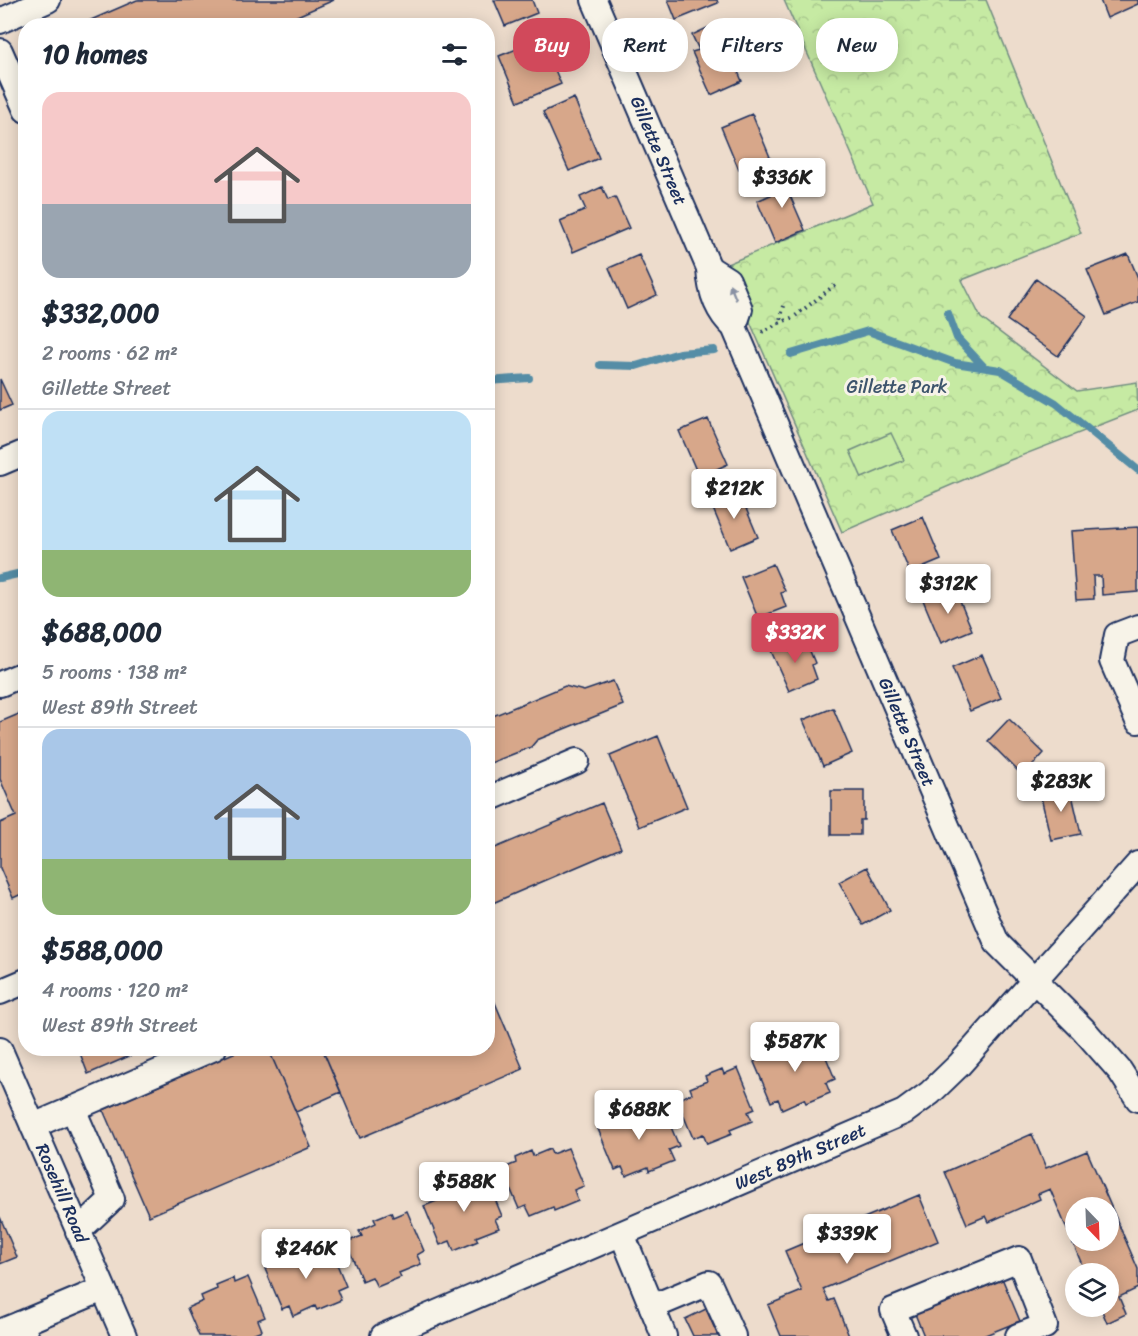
<!DOCTYPE html>
<meta charset="utf-8">
<style>
body{margin:0;font-family:Sriracha,sans-serif;background:#f2f2f3;color:#1f2937;height:100vh;display:flex;flex-direction:column;font-size:22px;white-space:nowrap}
*{box-sizing:border-box;margin:0}
p{font-size:20px;color:#747a83}
.icon{flex:none;width:33px;height:33px;fill:none;stroke:currentColor;stroke-width:2;stroke-linecap:round;stroke-linejoin:round}
.map{position:relative;flex:1;overflow:hidden}
.panel{position:absolute;left:18px;top:18px;width:477px;height:1038px;display:flex;flex-direction:column;background:#fff;border-radius:24px;box-shadow:0 3px 15px #0003}
.panel>*{flex:none}
.top-card{position:absolute;left:513px;top:18px;width:534px;height:54px;display:flex;gap:12px}
.needle{width:39px;rotate:157deg}
.fabs{position:absolute;left:1065px;top:1197px;display:grid;gap:12px}
.fabs a{display:grid;place-items:center;width:54px;height:54px;border-radius:50%;background:#fff;box-shadow:0 3px 15px #0003;font-size:30px}
.price{position:absolute;translate:-50% -51px;padding:0 14px;border-radius:6px;background:#fff;color:#222;font-size:20px;line-height:39px;filter:drop-shadow(0 2px 3px #0008)}
.price::after{content:'';position:absolute;left:50%;top:36px;width:18px;height:14px;margin-left:-9px;background:inherit;clip-path:polygon(0 0,100% 0,50% 100%)}
.price.on{background:#d1495b;color:#fff}
ul{padding:0;list-style:none}
li{display:grid;align-content:center;gap:12px;height:318px;padding:0 24px}
li+li{border-top:2px solid #e0e1e3}
li span{display:grid;place-items:center;height:186px;border-radius:18px;color:#555}
li>.icon{margin-inline-start:auto}
span .icon{width:108px;height:108px;fill:#fffc;stroke-width:1}
li b{font-size:26px}
h2{display:flex;justify-content:space-between;align-items:center;height:72px;padding:0 24px;font-size:26px}
.pill{padding:0 21px;border-radius:24px;background:#fff;box-shadow:0 3px 15px #0003;font-size:21px;line-height:54px}
.pill.on{background:#d1495b;color:#fff}
.map>svg:first-child{display:block}
.park{fill:url(#park-crowns);stroke:#708c80;stroke-width:1.5}
.pitch{fill:#c6eaa3;stroke:#708c80;stroke-width:1.5}
.lines{fill:none;stroke-linecap:round;stroke-linejoin:round}
.stream{stroke:#558da6;stroke-width:8}
.building{fill:#d7a78a;stroke:#1b2f5e;stroke-width:1.5;fill-rule:evenodd}
.minor-casing{stroke:#1b2f5e;stroke-width:28}
.path{stroke:#1b2f5e;stroke-width:4;stroke-dasharray:1.5 4.5;stroke-linecap:butt}
.minor{stroke:#f7f3e8;stroke-width:24}
.oneway{fill:#8991a3}
.labels{text-anchor:middle;dominant-baseline:central;stroke-width:6;stroke-linejoin:round;paint-order:stroke}
.street-label{font-size:18px;fill:#1b2f5e;stroke:#f7f3e8}
.park-label{font-size:18px;fill:#3d546c;stroke:#f7f3e8}
</style>
<div class="map">
<svg width="1138" height="1336" viewBox="0 0 1138 1336">
<defs>
<pattern id="park-crowns" width="20" height="18" patternUnits="userSpaceOnUse" patternTransform="scale(1.5)"><rect width="20" height="18" fill="#c6eaa3"/><path d="M2 6a3 3 0 1 1 6 0M12 15a3 3 0 1 1 6 0" fill="none" stroke="#aac98f"/></pattern>
</defs>
<rect width="100%" height="100%" fill="#eddccc"/>
<filter id="ink" filterUnits="userSpaceOnUse"><feTurbulence type="fractalNoise" baseFrequency=".0167" numOctaves="2"/><feDisplacementMap in="SourceGraphic" scale="12" xChannelSelector="R" yChannelSelector="G"/><feConvolveMatrix kernelMatrix="1 2 1 2 8 2 1 2 1" color-interpolation-filters="sRGB"/></filter>
<g filter="url(#ink)">
<path class="park" d="M784 0H986L1081 233 962 280 981 318 1077 391 1137 382 1138 410 1005 462 842 532 725 265 873 203Z"/>
<path class="pitch" d="M891 433 904 460 862 478 850 451Z"/>
<g class="lines">
<path class="stream" d="M948 313 957 338 984 367
M791 354 868 331 955 363 1000 370 1056 403 1138 470
M600 365 636 366 679 353 714 350
M488 381 529 378
M0 578 26 572"/>
</g>
<path class="building" d="M137 0H334L274 26H77Z
M494 0H532L537 13 505 26Z
M668 0H717L718 3 676 20Z
M1100 0H1138V4L1107 18Z
M722 21 728 37 743 30 754 55 735 64 742 81 711 95 692 52 699 50 692 35Z
M542 39 561 84 518 102 499 56Z
M574 98 599 158 569 171 543 112Z
M752 114 770 157 739 170 721 127Z
M798 171 804 184 788 191 805 230 775 243 757 201 777 192 773 183Z
M602 187 608 200 615 197 629 228 573 252 560 221 586 210 580 197Z
M1128 254 1138 278V302L1106 315 1087 270Z
M639 255 657 295 627 309 609 268Z
M1036 279 1087 316 1058 356 1007 320Z
M0 379 12 405 0 410Z
M708 419 728 464 699 477 679 431Z
M739 492 758 537 730 549 711 504Z
M923 517 941 560 910 573 892 530Z
M1138 527V592L1102 595 1101 576H1093L1094 599 1076 600 1071 531Z
M773 564 785 591 781 593 786 607 758 618 741 577Z
M954 587 972 630 941 643 923 600Z
M804 637 815 663 812 665 817 679 789 691 771 651Z
M982 655 1001 698 970 711 952 668Z
M613 681 623 705 537 740 531 747 488 764V718L565 686 584 691Z
M833 708 852 753 823 766 803 720Z
M26 711V892L13 898 0 868V823L16 816 0 779V722Z
M1009 719 1044 753 1023 776 988 741Z
M658 736 687 807 639 827 610 756Z
M1070 786 1081 834 1051 840 1040 793Z
M831 791H864V820H860V835H831Z
M602 803 621 848 488 905V851Z
M867 867 890 910 863 925 839 882Z
M488 986 523 1069 360 1138 322 1048H488Z
M819 1040 835 1079 826 1083 830 1093 806 1103 804 1099 782 1109 778 1099 771 1102 754 1062 768 1055 766 1051 783 1044 785 1048 802 1041 804 1046Z
M78 1048H148L88 1074Z
M245 1048H268L311 1147 149 1216 103 1110Z
M268 1048H322L341 1092 296 1112Z
M738 1068 755 1109 748 1112 752 1121 730 1130 732 1134 707 1144 703 1134 693 1138 677 1100 692 1093 690 1088 707 1081 705 1076 722 1069 724 1074Z
M663 1108 679 1146 669 1150 674 1161 649 1171 648 1167 626 1176 622 1167 615 1170 598 1129 612 1123 610 1119 627 1111 628 1116 645 1109 647 1114Z
M1032 1134 1046 1168 1087 1151 1138 1269V1288L1119 1297 1126 1314 1107 1323 1100 1306H1108V1274H1086L1050 1189 1038 1194 1040 1199 989 1222 986 1216 967 1224 945 1172ZM1076 1208H1108V1240H1076Z
M568 1148 584 1186 574 1190 578 1201 554 1211 553 1207 531 1216 526 1206 519 1209 502 1169 516 1163 515 1158 531 1151 533 1156 550 1149 552 1154Z
M485 1175 502 1216 495 1219 499 1228 476 1237 478 1241 454 1251 450 1241 440 1245 424 1206 439 1200 437 1195 454 1188 452 1183 469 1176 471 1181Z
M919 1195 938 1241 823 1289 829 1301 834 1299 849 1336H781L768 1305 802 1291 785 1251Z
M407 1211 424 1251 417 1255 421 1264 399 1273 401 1277 377 1287 372 1277 362 1281 346 1242 362 1236 359 1231 376 1223 374 1219 391 1212 393 1217Z
M0 1217 17 1257 0 1264Z
M330 1247 346 1286 337 1290 341 1300 317 1310 315 1306 293 1316 289 1306 282 1309 265 1269 279 1263 277 1258 294 1251 296 1255 313 1248 315 1253Z
M248 1277 265 1317 258 1320 262 1330 247 1336H199L187 1308 203 1301 201 1296 217 1289 216 1285 233 1278 234 1283Z
M1002 1278 1020 1321 983 1336H924L915 1314Z
M706 1309 718 1336H693L685 1319Z"/>
<g class="lines">
<g class="minor-casing">
<g id="minor">
<path id="s1" d="M594 0 709 268C710 291 716 311 734 327L997 943 1083 1029 1120 1071 1138 1099"/>
<path d="M0 21 48 0"/>
<path d="M0 51 26 110"/>
<path d="M709 268 728 280 740 309 734 327"/>
<path d="M0 463 26 452"/>
<path d="M1138 627 1117 635 1112 661 1138 721"/>
<path d="M0 684 26 673"/>
<path d="M488 799 577 761"/>
<path d="M0 992 26 981"/>
<path id="s2" d="M0 1050 124 1336"/>
<path d="M73 1109 112 1199 78 1231"/>
<path d="M33 1126 214 1048"/>
<path d="M622 1234 664 1336"/>
<path d="M652 1307 709 1283 733 1336"/>
<path d="M0 1332 20 1324"/>
<path d="M26 1336 20 1324 103 1289"/>
<path id="s3" d="M383 1336 904 1112 930 1093 959 1065 1138 864"/>
<path d="M904 1336 893 1310 1019 1259 1045 1326 1018 1336"/>
</g>
</g>
<path class="path" d="M784 306 779 323 794 317 835 285
M762 332 779 323"/>
<use href="#minor" class="minor"/>
</g>
<defs><path id="oneway-solid" d="M-6-.8H1V-3.2L6.5 0L1 3.2V.8H-6Z" transform="scale(1.5)"/></defs>
<use class="oneway" href="#oneway-solid" transform="translate(733 292) rotate(-112)"/>
</g>
<g class="labels">
<g class="street-label">
<text stroke="none"><textPath href="#s1" startOffset="164">Gillette Street</textPath></text>
<text stroke="none"><textPath href="#s1" startOffset="798">Gillette Street</textPath></text>
<text stroke="none"><textPath href="#s3" startOffset="454">West 89th Street</textPath></text>
<text stroke="none"><textPath href="#s2" startOffset="156">Rosehill Road</textPath></text>
</g>
<g class="park-label">
<text x="897" y="387">Gillette Park</text>
</g>
</g>
</svg>
<div class="fabs">
<a><svg class="needle" viewBox="-14 -14 28 28"><path d="M0-13l5 13h-10z" fill="#e53935"/><path d="M0 13l5-13h-10z" fill="#747a83"/></svg></a>
<a><svg class="icon" aria-label="layers" viewBox="0 0 24 24"><path d="M12 4l9 5-9 5-9-5zM3 14l9 5 9-5"/></svg></a>
</div>
<b class="price" style="left:782px;top:209px">$336K</b>
<b class="price" style="left:734px;top:520px">$212K</b>
<b class="price" style="left:948px;top:615px">$312K</b>
<b class="price on" style="left:795px;top:664px">$332K</b>
<b class="price" style="left:1061px;top:813px">$283K</b>
<b class="price" style="left:795px;top:1073px">$587K</b>
<b class="price" style="left:639px;top:1141px">$688K</b>
<b class="price" style="left:464px;top:1213px">$588K</b>
<b class="price" style="left:847px;top:1265px">$339K</b>
<b class="price" style="left:306px;top:1280px">$246K</b>
<div class="top-card">
<a class="pill on">Buy</a>
<a class="pill">Rent</a>
<a class="pill">Filters</a>
<a class="pill">New</a>
</div>
<section class="panel">
<h2>10 homes<svg class="icon" aria-label="filters" viewBox="0 0 24 24"><path d="M4 7h16M4 17h16"/><circle cx="9" cy="7" r="2"/><circle cx="15" cy="17" r="2"/></svg></h2>
<ul>
<li><span style="background:linear-gradient(#f6c9c9 60%,#9aa5b1 0)"><svg class="icon" aria-label="home" viewBox="0 0 24 24"><path d="M3 11l9-7 9 7M6 9v11h12V9"/></svg></span><div><b>$332,000</b><p>2 rooms · 62 m²</p><p>Gillette Street</p></div></li>
<li><span style="background:linear-gradient(#bfe0f5 75%,#8fb573 0)"><svg class="icon" aria-label="home" viewBox="0 0 24 24"><path d="M3 11l9-7 9 7M6 9v11h12V9"/></svg></span><div><b>$688,000</b><p>5 rooms · 138 m²</p><p>West 89th Street</p></div></li>
<li><span style="background:linear-gradient(#a9c7e8 70%,#8fb573 0)"><svg class="icon" aria-label="home" viewBox="0 0 24 24"><path d="M3 11l9-7 9 7M6 9v11h12V9"/></svg></span><div><b>$588,000</b><p>4 rooms · 120 m²</p><p>West 89th Street</p></div></li>
</ul>
</section>
</div>
